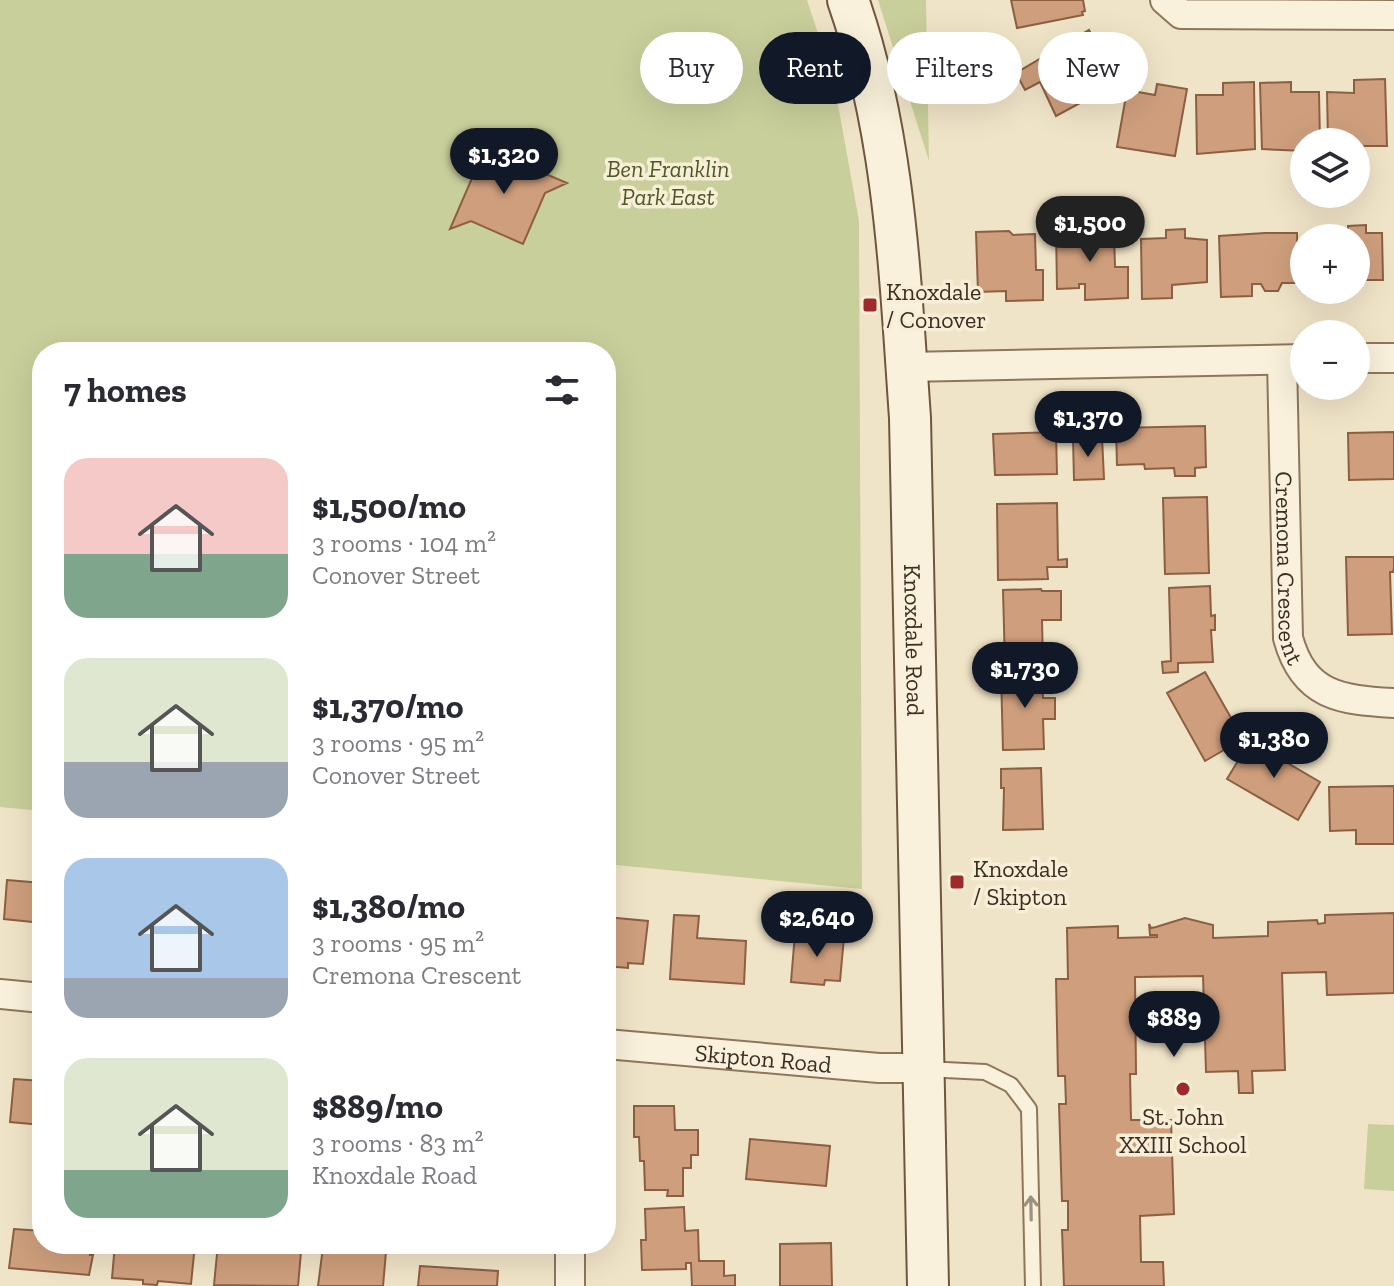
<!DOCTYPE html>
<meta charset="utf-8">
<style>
body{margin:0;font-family:"Zilla Slab",serif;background:#f7f7f7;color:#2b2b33;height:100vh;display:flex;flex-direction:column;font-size:30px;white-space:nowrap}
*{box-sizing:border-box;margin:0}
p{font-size:26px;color:#7c7c81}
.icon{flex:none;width:44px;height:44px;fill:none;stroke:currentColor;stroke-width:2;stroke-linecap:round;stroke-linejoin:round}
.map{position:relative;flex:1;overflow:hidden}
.details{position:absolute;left:32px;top:342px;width:584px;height:912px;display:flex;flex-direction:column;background:#fff;border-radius:32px;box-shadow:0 8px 32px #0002}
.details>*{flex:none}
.guide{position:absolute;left:640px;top:32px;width:634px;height:72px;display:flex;gap:16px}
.fabs{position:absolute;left:1290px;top:128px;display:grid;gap:16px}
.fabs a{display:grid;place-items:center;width:80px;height:80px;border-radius:50%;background:#fff;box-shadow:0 8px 32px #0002;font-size:40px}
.price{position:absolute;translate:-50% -68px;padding:0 18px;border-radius:28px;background:#111827;color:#fff;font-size:26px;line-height:52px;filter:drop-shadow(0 2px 4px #0008)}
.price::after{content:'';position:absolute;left:50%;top:48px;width:24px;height:18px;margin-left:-12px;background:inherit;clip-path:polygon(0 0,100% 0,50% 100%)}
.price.current{background:#222;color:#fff}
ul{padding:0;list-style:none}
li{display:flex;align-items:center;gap:24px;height:200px;padding:0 32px}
li span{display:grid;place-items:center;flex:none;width:224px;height:160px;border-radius:24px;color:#555}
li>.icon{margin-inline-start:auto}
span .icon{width:96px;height:96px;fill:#fffc;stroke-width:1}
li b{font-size:34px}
h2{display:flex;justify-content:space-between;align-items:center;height:96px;padding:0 32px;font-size:34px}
.chip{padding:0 28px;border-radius:36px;background:#fff;box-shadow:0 8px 32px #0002;font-size:28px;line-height:72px}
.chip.current{background:#111827;color:#fff}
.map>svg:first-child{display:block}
.green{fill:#c9cf9b}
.building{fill:#cf9f7d;stroke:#8d5f41;stroke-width:2}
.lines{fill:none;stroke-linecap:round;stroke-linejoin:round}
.lane-casing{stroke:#8d765c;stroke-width:18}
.street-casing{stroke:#8d765c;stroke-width:32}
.secondary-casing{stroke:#6f573f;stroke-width:44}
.lane{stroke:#faf1dc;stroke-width:14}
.street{stroke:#faf1dc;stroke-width:28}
.secondary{stroke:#faf1dc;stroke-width:40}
.oneway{stroke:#9c907e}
.poi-dot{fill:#9e2a2b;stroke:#f7eed8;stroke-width:3}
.labels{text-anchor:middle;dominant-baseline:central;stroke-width:7;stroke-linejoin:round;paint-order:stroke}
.park-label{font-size:24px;font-style:italic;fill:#4d5a26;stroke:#f7eed8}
.poi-label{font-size:24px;fill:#3d2e20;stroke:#f7eed8;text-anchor:start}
.street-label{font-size:24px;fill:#3d2e20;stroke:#f7eed8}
</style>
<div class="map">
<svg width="1394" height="1286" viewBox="0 0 1394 1286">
<rect width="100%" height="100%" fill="#f0e4c8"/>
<path class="green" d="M0 0H807L834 82 859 221 862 889 606 864V352H42V811L0 807Z
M878 0H926L929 161Z
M1368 1124 1394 1125V1191L1364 1189Z"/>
<path class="building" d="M1011 0H1083L1085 11 1082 12 1083 15 1017 28Z
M1089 30 1104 58 1092 64 1108 88 1056 116 1040 82 1025 90 1016 73Z
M1385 79 1387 146H1364L1356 150V142H1328L1327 92 1354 93V80Z
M1254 82 1255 149 1197 154 1196 95H1223V83Z
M1291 82V92H1319L1320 142H1304V151L1262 149 1260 83Z
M1157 84 1187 89 1175 156 1117 147 1127 90 1155 95Z
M485 148 567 183 545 193 523 244 471 221 450 229Z
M1366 225V233H1382L1383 280H1356V238H1323L1322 234H1348V226Z
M1093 229 1092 232H1114L1115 267H1128V298L1085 300V284H1079V288L1057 289 1056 230Z
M1185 229V238L1207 240V282L1172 285V298L1142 299 1141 239 1166 238V230Z
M1009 231 1013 235 1035 234 1036 270H1043V300L1006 301V291L978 292 976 232Z
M1265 233H1297L1298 283H1282L1278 291H1265L1261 284H1252V296L1221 297 1219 236Z
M1205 426 1206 467 1195 468V476H1175L1174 468 1145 469 1144 464 1117 465 1116 428Z
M1056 432 1057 474 995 475 993 434Z
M1394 432V479L1349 480 1348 433Z
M1102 437 1104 479 1074 480 1073 438Z
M1207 497 1209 573 1165 574 1163 498Z
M1057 503 1058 560 1067 559V567H1047L1048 579 998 580 997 504Z
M1346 557H1394V568L1393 572H1390L1392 634 1348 635Z
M1210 586 1211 616 1215 615V630H1211L1213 662 1178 663V672L1163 673 1162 662 1171 661 1169 588Z
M1041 589 1042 591H1061V620H1042L1043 664 1005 665 1003 590Z
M1038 668H1050V678H1042L1043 698H1055V719H1043L1044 749 1003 750 1001 674 1038 673Z
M1205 672 1243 739 1205 761 1167 693Z
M1250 741 1320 782 1298 820 1227 779Z
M1041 768 1043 829 1003 830 1004 788H1001V769Z
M1394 786V844H1356V830L1330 831 1329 787Z
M7 880 42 883V923L4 919Z
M1394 913V993L1327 995 1326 972 1282 973 1285 1070 1252 1071 1253 1093H1239L1238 1071 1206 1072 1203 976 1135 977 1136 1074H1130L1131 1120H1171L1174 1214 1140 1216 1141 1262H1163L1164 1286H1064L1062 1230H1068V1201H1062L1059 1104H1066L1065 1076H1058L1056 979H1068L1067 928 1118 926V938L1157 937V935H1150L1149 924 1151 928 1156 927 1185 918 1213 925V938L1268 936V922L1317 920 1318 924 1325 923V915Z
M674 915 699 916 697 938 746 941 744 984 670 979Z
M606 917 648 921 643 964 628 963V968L606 966Z
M795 933 844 937 840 981 825 980 824 985 791 982Z
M14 1079 42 1081V1125L10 1122Z
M634 1106H674L675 1130H698V1155H691V1168H683V1196H667L668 1190H645L644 1161H640L639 1137H634Z
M750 1139 830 1146 826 1186 746 1179Z
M684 1207 685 1231 698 1230 699 1261H724V1276L735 1275V1286H692L691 1263H686V1269L642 1270 641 1240H646L645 1209Z
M14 1229 42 1231V1244H91L90 1255H93L89 1275 9 1268Z
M831 1243 832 1286H780V1244Z
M115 1244H195L191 1284 158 1281 157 1285 143 1284V1280L112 1278Z
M218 1244 282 1247V1250L301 1252 298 1286 214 1285Z
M323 1247 386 1252 383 1286H318Z
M420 1266 498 1271 497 1286H418Z"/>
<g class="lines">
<g class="lane-casing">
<path id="lane" d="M925 1069 985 1072 1011 1085 1029 1109 1033 1286"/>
</g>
<g class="street-casing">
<g id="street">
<path d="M1165 0 1181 14 1394 15"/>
<path d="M1356 358H1394"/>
<path id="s1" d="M1282 360 1288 638C1304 696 1340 700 1394 703"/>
<path d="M906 367 1304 359"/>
<path d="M0 994 42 998"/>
<path id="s2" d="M606 1044 879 1068H922"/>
<path d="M570 1244V1286"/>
</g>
</g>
<g class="secondary-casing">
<g id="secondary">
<path id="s3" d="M848 0C895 134 900 277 910 418L928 1286"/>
</g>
</g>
<use href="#lane" class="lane"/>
<use href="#street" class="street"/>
<use href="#secondary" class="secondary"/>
</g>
<defs><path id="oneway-shaft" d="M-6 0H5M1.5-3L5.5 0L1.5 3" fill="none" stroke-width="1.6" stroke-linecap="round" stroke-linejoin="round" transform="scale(2)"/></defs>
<use class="oneway" href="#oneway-shaft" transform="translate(1031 1208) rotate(-91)"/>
<g class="poi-dot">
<rect x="862" y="297" width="16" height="16" rx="4"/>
<rect x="949" y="874" width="16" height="16" rx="4"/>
<circle cx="1183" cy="1089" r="8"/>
</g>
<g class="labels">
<g class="park-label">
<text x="668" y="168">Ben Franklin<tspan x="668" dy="28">Park East</tspan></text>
</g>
<g class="poi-label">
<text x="886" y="291">Knoxdale<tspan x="886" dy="28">/ Conover</tspan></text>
<text x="973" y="868">Knoxdale<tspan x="973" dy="28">/ Skipton</tspan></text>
<text x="1183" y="1116" text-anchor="middle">St. John<tspan x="1183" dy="28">XXIII School</tspan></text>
</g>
<g class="street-label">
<text stroke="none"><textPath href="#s1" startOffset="208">Cremona Crescent</textPath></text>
<text stroke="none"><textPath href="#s3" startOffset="646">Knoxdale Road</textPath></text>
<text stroke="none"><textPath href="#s2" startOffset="158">Skipton Road</textPath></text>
</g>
</g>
</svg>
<div class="fabs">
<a><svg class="icon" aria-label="layers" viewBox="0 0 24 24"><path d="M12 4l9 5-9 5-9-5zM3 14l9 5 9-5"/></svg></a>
<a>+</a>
<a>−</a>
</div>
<b class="price" style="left:504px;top:196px">$1,320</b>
<b class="price current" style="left:1090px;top:264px">$1,500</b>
<b class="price" style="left:1088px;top:459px">$1,370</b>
<b class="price" style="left:1025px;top:710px">$1,730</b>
<b class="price" style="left:1274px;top:780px">$1,380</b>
<b class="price" style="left:817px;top:959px">$2,640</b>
<b class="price" style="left:1174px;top:1059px">$889</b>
<div class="guide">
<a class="chip">Buy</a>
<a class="chip current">Rent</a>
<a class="chip">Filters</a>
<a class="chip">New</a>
</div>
<section class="details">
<h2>7 homes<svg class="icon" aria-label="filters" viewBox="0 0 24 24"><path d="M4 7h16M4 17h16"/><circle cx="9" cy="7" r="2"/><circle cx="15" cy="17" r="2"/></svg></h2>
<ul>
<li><span style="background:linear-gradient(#f6c9c9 60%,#7fa58c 0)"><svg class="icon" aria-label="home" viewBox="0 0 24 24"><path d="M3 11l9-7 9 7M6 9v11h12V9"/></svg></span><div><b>$1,500/mo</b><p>3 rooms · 104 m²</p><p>Conover Street</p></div></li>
<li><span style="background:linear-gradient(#dfe7d0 65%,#9aa5b1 0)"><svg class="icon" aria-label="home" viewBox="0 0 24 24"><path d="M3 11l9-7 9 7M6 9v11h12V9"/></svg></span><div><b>$1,370/mo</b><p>3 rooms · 95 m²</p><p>Conover Street</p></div></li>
<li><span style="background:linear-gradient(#a9c7e8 75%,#9aa5b1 0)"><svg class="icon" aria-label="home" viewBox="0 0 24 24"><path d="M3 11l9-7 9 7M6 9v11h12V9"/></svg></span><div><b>$1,380/mo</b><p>3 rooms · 95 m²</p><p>Cremona Crescent</p></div></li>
<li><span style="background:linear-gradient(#dfe7d0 70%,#7fa58c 0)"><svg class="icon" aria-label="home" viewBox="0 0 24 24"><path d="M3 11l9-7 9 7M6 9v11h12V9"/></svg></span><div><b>$889/mo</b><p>3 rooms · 83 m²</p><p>Knoxdale Road</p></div></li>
</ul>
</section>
</div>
